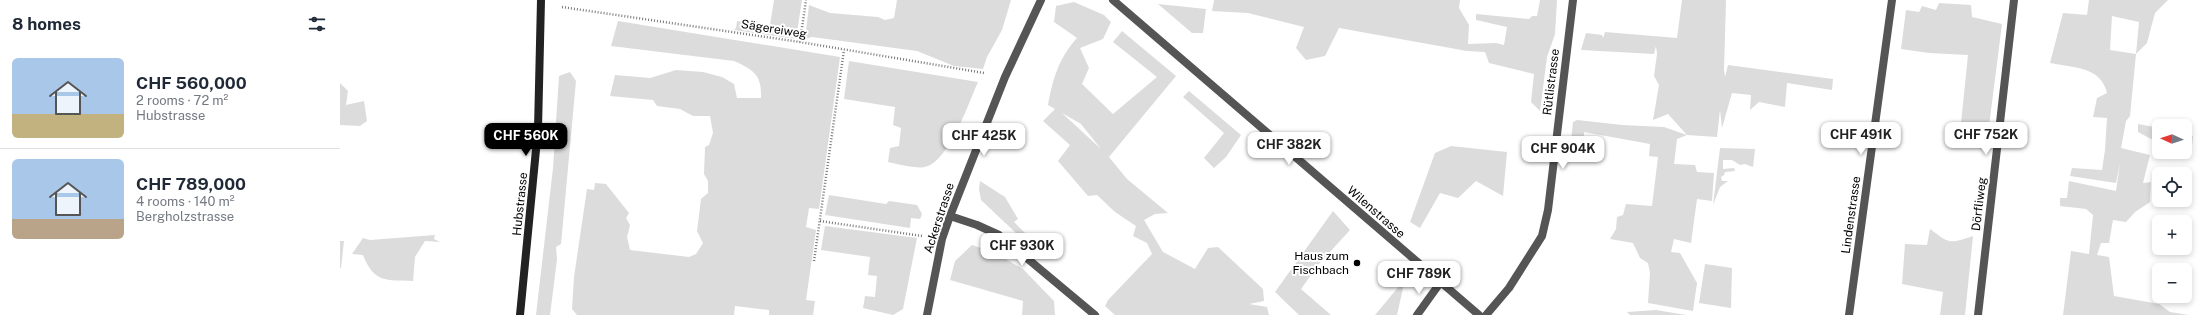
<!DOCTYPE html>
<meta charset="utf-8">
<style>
body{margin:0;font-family:"Public Sans",sans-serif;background:#f6f6f7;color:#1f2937;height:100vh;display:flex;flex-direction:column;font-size:15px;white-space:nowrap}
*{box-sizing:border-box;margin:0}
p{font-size:13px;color:#747a83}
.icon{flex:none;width:22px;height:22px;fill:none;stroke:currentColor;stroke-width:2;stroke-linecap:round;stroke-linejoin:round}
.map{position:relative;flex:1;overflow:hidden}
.details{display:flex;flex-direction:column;background:#fff;width:340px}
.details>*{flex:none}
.needle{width:26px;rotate:273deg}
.controls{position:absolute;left:1812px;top:119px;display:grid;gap:8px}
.controls a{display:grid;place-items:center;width:40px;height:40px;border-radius:6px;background:#fff;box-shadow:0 2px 6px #0003;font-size:20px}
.price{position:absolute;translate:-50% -34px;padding:0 9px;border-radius:8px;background:#fff;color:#222;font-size:13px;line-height:26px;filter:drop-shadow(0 1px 2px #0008)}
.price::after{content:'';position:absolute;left:50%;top:24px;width:12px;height:9px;margin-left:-6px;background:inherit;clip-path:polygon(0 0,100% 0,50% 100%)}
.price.selected{background:#000;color:#fff}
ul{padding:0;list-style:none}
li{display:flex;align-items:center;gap:12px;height:100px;padding:0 12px}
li+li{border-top:1px solid #e0e1e3}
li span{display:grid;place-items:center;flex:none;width:112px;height:80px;border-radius:6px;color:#555}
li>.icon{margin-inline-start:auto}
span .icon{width:48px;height:48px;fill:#fffc;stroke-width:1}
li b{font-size:17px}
h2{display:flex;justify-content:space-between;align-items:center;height:48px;padding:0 12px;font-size:17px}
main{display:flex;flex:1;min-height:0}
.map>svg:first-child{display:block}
.green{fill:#dcdcdc;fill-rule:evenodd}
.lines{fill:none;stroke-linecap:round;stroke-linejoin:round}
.path{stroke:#777;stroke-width:2.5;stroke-dasharray:1 2;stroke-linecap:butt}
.street{stroke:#555;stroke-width:8}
.secondary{stroke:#222;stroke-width:8}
.poi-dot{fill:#000;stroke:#fff;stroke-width:1.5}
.labels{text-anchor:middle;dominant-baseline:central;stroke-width:4;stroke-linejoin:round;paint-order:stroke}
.street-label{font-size:12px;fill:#000;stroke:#fff}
.poi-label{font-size:12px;fill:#000;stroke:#fff;text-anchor:end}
</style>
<main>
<section class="details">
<h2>8 homes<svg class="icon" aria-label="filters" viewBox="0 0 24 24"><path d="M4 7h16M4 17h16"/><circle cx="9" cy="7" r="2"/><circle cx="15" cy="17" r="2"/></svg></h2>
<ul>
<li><span style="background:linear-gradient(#a9c7e8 70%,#c2b280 0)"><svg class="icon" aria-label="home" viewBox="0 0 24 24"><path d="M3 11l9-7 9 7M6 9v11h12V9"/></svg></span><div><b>CHF 560,000</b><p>2 rooms · 72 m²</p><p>Hubstrasse</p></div></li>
<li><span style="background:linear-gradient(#a9c7e8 75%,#b9a48a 0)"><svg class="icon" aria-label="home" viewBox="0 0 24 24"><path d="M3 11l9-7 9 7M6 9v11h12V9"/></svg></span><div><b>CHF 789,000</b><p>4 rooms · 140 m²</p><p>Bergholzstrasse</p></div></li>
</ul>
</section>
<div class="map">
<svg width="1864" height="315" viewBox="0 0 1864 315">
<rect width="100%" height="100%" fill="#fff"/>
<path class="green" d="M434 0H462L456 39 394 30 396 28 397 21 430 25Z
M557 0H671L662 30 647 57 643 69 614 66 577 51 472 37 465 39 469 5 490 13 538 17 545 20 554 18Z
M874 0H1120L1119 8 1129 25 1128 44 1156 43 1164 45 1167 27 1136 20V14L1189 19 1192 16H1197L1200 0H1217L1215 34 1207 57 1200 111 1191 102 1194 74 1149 63 1145 52 1127 51 999 28 985 56 966 60 956 48 964 27 908 13 872 11Z
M1342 0H1386L1384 70 1385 77 1388 65 1493 79 1492 90 1447 83 1445 107 1419 102 1410 110 1411 95 1392 93 1382 128 1380 110 1377 137 1347 135 1337 139 1334 164 1355 165 1357 172 1374 173 1372 201 1357 199 1351 243 1334 239 1331 252 1340 253 1357 283 1353 311 1308 303 1310 273 1308 263 1300 258 1293 243 1270 239 1276 229 1277 217 1283 215 1286 204 1312 206 1318 157 1309 156 1310 144 1244 132 1243 160 1229 159 1233 122 1237 120 1282 125 1324 127 1347 135 1328 114 1313 120 1319 85 1314 76 1317 54 1316 46 1314 54 1241 50 1246 33 1262 35 1263 38 1265 32 1337 38Z
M1749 0H1828L1815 13 1807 43 1796 54 1790 116 1786 121 1781 148 1810 155 1803 183 1811 182 1810 202 1795 212 1786 222 1773 220 1769 243H1761L1757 255 1769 257 1774 296 1819 304 1830 312 1849 315H1723L1731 251 1749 254 1753 215 1746 209 1720 206V198H1727L1729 181 1776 191 1780 163 1776 183 1730 176 1732 168 1762 170 1765 150 1767 118 1753 117 1757 98 1767 93C1761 66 1733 68 1710 63L1723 13 1747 15ZM1772 16 1799 22 1796 54 1770 50Z
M734 2 764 15 771 22 763 39 740 48 749 68 742 84 773 114 817 77 773 42 782 31 836 76 769 157 787 179 828 213 815 214 804 220 823 252 855 269 868 248 878 247 923 289 924 301 909 304 927 307 929 315H775L765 306 768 300 812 254 807 243 793 236 796 226 775 212 757 195 748 196 718 161 730 145 703 121 715 109 708 105C713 78 719 58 737 38L714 22 716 6ZM722 113 741 124 761 149Z
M1599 3 1631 5 1632 17 1662 24 1649 126 1621 123 1628 55 1589 53 1561 49 1566 10 1579 12 1582 6 1596 10Z
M818 4 866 9 863 33H852Z
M278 21 500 57 479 209 469 208 466 227 476 230 466 300 475 301 473 315H429V310L395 306 394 315H237L232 309 234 277 247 189 254 190 255 183 266 184 289 213 286 218 290 225 287 237 290 250 349 257 356 254 363 243 357 231 361 199 368 193V181L364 174 365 147 369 145 373 133 370 116H353L340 109 317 106 313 100 270 96 275 75 310 78 336 70 363 72 382 77 394 84 397 98H421C422 75 414 70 394 61L271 46Z
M509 61 638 82C629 102 609 162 585 167 577 169 557 164 548 162L550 148 559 146 561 128 553 125 555 107 504 99Z
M230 72 236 81 221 244 216 247 217 259 210 315H196L213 168 219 76Z
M0 83 8 91 6 105 24 101 27 121 20 126 0 125Z
M849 91 901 135 886 157 874 168 864 158 884 133 843 97Z
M1798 124 1819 128V152L1813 140 1798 132Z
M1845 134 1853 136 1851 157 1819 152H1845Z
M1111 146 1167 152 1163 196 1136 181 1118 198 1100 193 1080 228 1070 222 1095 153Z
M1380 148 1415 149 1413 167 1405 164 1400 165 1392 160H1383V169L1394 168 1395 171 1385 172 1384 175 1381 177 1382 181H1388L1380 187 1373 205Z
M640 181 665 197 678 219 674 222 706 254 699 255 641 200 639 189Z
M489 195 546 204 549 201 577 205 582 214 580 219 571 218 570 228 485 215Z
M993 211 1010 230 979 264 961 289 991 315H959L935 292Z
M485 226 577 238 563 309 553 315 523 308 525 296 535 297 537 276 528 275 530 257 481 250Z
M1590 229C1610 244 1609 244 1633 236L1625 315H1600L1603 292 1562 284 1565 244 1587 245Z
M95 235 94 239 100 242 85 241 75 257 73 281C46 280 34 283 23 255L12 254 23 238 30 240Z
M0 241H4L1 268H0Z
M632 245 653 252 683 269 714 301 715 315H682L683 301 610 280 615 261Z
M1365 264 1392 268 1391 308 1359 303Z
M1065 279 1057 315H1035Z
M1316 310 1346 315H1290L1287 312Z"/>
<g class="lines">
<path class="path" d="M222 7 460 42 644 73
M460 42 466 0
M480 221 582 236
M474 261 504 50"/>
<path class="street" d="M773 0 1139 315
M610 216 637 225 659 235 755 315
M587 315 602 239 610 216 665 77 701 0
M1077 315 1100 283
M1146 315 1169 288 1202 236 1208 210 1233 0
M1509 315 1552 0
M1638 315 1674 0"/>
<path class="secondary" d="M180 315 198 129 201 0"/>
</g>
<circle class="poi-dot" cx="1017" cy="263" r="4"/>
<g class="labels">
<g class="street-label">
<text transform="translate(434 29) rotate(9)">Sägereiweg</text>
<text transform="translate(1211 82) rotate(-83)">Rütlistrasse</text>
<text transform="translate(180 204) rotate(-84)">Hubstrasse</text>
<text transform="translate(1639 204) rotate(-83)">Dörfliweg</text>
<text transform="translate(1036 212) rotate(41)">Wilenstrasse</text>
<text transform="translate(1511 215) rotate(-82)">Lindenstrasse</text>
<text transform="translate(599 218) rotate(-72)">Ackerstrasse</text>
</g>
<g class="poi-label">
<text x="1009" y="256">Haus zum<tspan x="1009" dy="14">Fischbach</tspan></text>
</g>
</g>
</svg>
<div class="controls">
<a><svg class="needle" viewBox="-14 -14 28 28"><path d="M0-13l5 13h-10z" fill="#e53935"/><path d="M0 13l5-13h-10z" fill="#747a83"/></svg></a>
<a><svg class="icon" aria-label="locate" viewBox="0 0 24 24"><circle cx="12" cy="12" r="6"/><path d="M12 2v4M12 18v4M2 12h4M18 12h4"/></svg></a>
<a>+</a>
<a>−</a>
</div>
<b class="price" style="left:1521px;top:156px">CHF 491K</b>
<b class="price" style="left:1646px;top:156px">CHF 752K</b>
<b class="price selected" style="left:186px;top:157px">CHF 560K</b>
<b class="price" style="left:644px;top:157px">CHF 425K</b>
<b class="price" style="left:949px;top:166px">CHF 382K</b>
<b class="price" style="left:1223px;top:170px">CHF 904K</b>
<b class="price" style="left:682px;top:267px">CHF 930K</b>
<b class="price" style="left:1079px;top:295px">CHF 789K</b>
</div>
</main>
